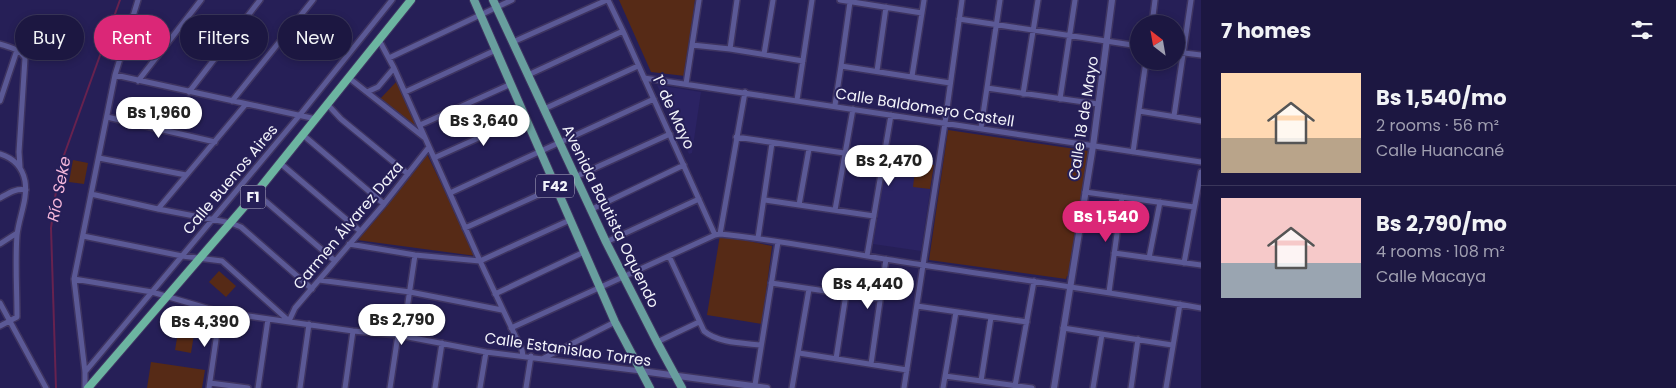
<!DOCTYPE html>
<meta charset="utf-8">
<style>
body{margin:0;font-family:Poppins,sans-serif;background:#29244c;color:#f1f3f6;height:100vh;display:flex;flex-direction:column;font-size:19px;white-space:nowrap}
*{box-sizing:border-box;margin:0}
p{font-size:16px;color:#a09fb1}
.icon{flex:none;width:28px;height:28px;fill:none;stroke:currentColor;stroke-width:2;stroke-linecap:round;stroke-linejoin:round}
.map{position:relative;flex:1;overflow:hidden}
.panel{display:flex;flex-direction:column;background:#1c1741;width:475px}
.panel>*{flex:none}
.top-card{position:absolute;left:15px;top:15px;width:475px;height:45px;display:flex;gap:10px}
.needle{width:32px;rotate:329deg}
.tools{position:absolute;left:1130px;top:15px;display:grid;gap:10px}
.tools a{display:grid;place-items:center;width:55px;height:55px;border-radius:50%;background:#1c1741;box-shadow:0 2px 8px #0003,0 0 0 1px #3a365a;font-size:25px}
.price{position:absolute;translate:-50% -42px;padding:0 11px;border-radius:18px;background:#fff;color:#222;font-size:16px;line-height:32px;filter:drop-shadow(0 1px 2px #0008)}
.price::after{content:'';position:absolute;left:50%;top:30px;width:15px;height:11px;margin-left:-8px;background:inherit;clip-path:polygon(0 0,100% 0,50% 100%)}
.price.active{background:#db2777;color:#fff}
ul{padding:0;list-style:none}
li{display:flex;align-items:center;gap:15px;height:125px;padding:0 20px}
li+li{border-top:1px solid #3a365a}
li span{display:grid;place-items:center;flex:none;width:140px;height:100px;border-radius:0px;color:#555}
li>.icon{margin-inline-start:auto}
span .icon{width:60px;height:60px;fill:#fffc;stroke-width:1}
li b{font-size:21px}
h2{display:flex;justify-content:space-between;align-items:center;height:60px;padding:0 20px;font-size:21px}
.pill{padding:0 18px;border-radius:22px;background:#1c1741;box-shadow:0 2px 8px #0003,0 0 0 1px #3a365a;font-size:18px;line-height:45px}
.pill.active{background:#db2777;color:#fff}
main{display:flex;flex:1;min-height:0}
.map>svg:first-child{display:block}
.built{fill:#2b2363}
.green{fill:#562a16}
.lines{fill:none;stroke-linecap:round;stroke-linejoin:round}
.stream{stroke:#67224f;stroke-width:2}
.minor-casing{stroke:#3e3461;stroke-width:8}
.tertiary-casing{stroke:#3e3461;stroke-width:9}
.primary-casing{stroke:#3e3461;stroke-width:10}
.trunk-casing{stroke:#3e3461;stroke-width:10}
.minor{stroke:#5b5996;stroke-width:5}
.tertiary{stroke:#5b5996;stroke-width:6}
.primary{stroke:#689e9e;stroke-width:8}
.trunk{stroke:#6cb5a1;stroke-width:8}
.labels{text-anchor:middle;dominant-baseline:central;stroke-width:4;stroke-linejoin:round;paint-order:stroke}
.shield{fill:#261f57;stroke:#b6b4ca;stroke-width:1}
.shield-label{font-size:14px;font-weight:bold;fill:#f3f4fb}
.street-label{font-size:15px;fill:#f3f4fb;stroke:#261f57}
.water-label{font-size:16px;font-style:italic;fill:#f5b7db;stroke:#261f57}
</style>
<main>
<div class="map">
<svg width="1201" height="388" viewBox="0 0 1201 388">
<rect width="100%" height="100%" fill="#261f57"/>
<path class="built" d="M657 85 701 92 692 153 689 154Z
M887 158 934 165 921 251 873 244Z"/>
<path class="green" d="M619 0H695L685 76 651 72Z
M397 81 417 127 380 99Z
M948 130 1089 151 1069 276H1067L1066 279 929 260Z
M427 154 476 256 357 240Z
M73 160 88 163 84 184 69 182Z
M916 162 934 165 930 189 913 187Z
M720 235 772 246 762 324 707 315Z
M219 271 236 286 226 297 209 282Z
M179 326 195 328 191 353 175 350Z
M151 362 205 370 202 388H147Z"/>
<g class="lines">
<path class="stream" d="M56 388 51 228 59 169 120 0"/>
<g class="minor-casing">
<path id="minor" d="M608 0 623 31 715 235
M840 0 922 13
M959 19 1139 46
M1152 24 1155 0
M379 40 394 68 480 261 522 350 523 356
M513 42 607 0
M0 44C9 47 20 49 25 58L19 152 20 167
M692 45 730 49 803 61
M730 49 737 0
M1176 52 1201 55
M764 54 773 0
M389 58 512 0
M841 66 850 2
M877 71 886 7
M115 75 316 119
M528 75 623 31
M912 76 924 0
M349 78 425 138
M644 78 1201 162
M138 81 201 0
M686 84 699 0
M987 88 1098 104
M189 92 260 0
M367 92 378 87 394 68
M405 92 496 50
M1023 94 1038 0
M1060 99 1075 0
M797 100 812 0
M0 101 17 50
M232 101 313 0
M328 105 341 119 408 174
M835 105 841 66 950 83
M544 109 638 66
M1139 111 1201 121
M1174 116 1191 0
M107 117 215 142
M420 125 511 84
M981 128 1000 0
M303 135 384 204
M736 137 844 153
M1133 152 1146 61
M0 154C13 158 22 166 25 181 28 199 19 217 17 235 15 262 17 290 17 317L0 326
M99 158 186 175
M434 158 525 117
M280 163 360 231
M575 177 670 134
M1085 192 1194 207
M256 193 335 261
M450 193 654 99
M91 194 158 209 231 223 241 227 312 289
M0 198C9 193 16 188 26 190
M765 200 874 216
M799 205 809 149
M158 209 246 104
M590 210 684 165
M835 210 853 109
M465 228 556 187
M720 234 745 92
M83 236 182 256 222 261 289 321 295 308 384 204 429 147
M758 238 772 143
M606 242 699 199
M0 244 17 233
M349 244 415 255 480 261 570 220
M1114 253 1201 265
M669 256 704 331C718 343 742 343 761 345
M867 256 891 115
M1149 258 1160 202
M1184 263 1201 172
M74 279 152 292 220 312 353 331 398 335 486 352 641 371
M319 280 410 292 502 310
M771 283 880 299
M1109 292 1122 197
M495 294 584 252
M0 303 46 388
M917 306 1027 322
M511 328 715 235 720 234C788 241 855 255 923 265 1016 279 1109 292 1201 308
M1063 328 1172 345
M403 336 415 255
M657 342 699 322
M799 353 907 370
M544 358 615 322
M836 359 846 294
M871 364 886 259
M85 372 299 116 392 0
M945 376 1032 388
M981 381 991 317
M210 383 248 388
M755 385 778 242
M1015 386 1034 281
M85 388V372L74 279 115 75 138 0
M209 388 220 312
M258 388 268 319
M300 388 309 324
M345 388 353 331
M390 388 398 335
M435 388 442 343
M480 388 486 352
M526 388 531 356
M792 388 809 289
M904 388 945 123 962 0
M943 388 956 312
M1093 388 1102 334
M1131 388 1138 339
M1166 388 1180 304"/>
</g>
<g class="tertiary-casing">
<path id="tertiary" d="M641 371 767 388
M1054 388 1093 146 1112 0"/>
</g>
<g class="primary-casing">
<path id="primary" d="M474 0 615 322 650 388
M493 0 606 242 657 342 682 388"/>
</g>
<g class="trunk-casing">
<path id="trunk" d="M88 388 256 193 411 0"/>
</g>
<use href="#minor" class="minor"/>
<use href="#tertiary" class="tertiary"/>
<use href="#primary" class="primary"/>
<use href="#trunk" class="trunk"/>
</g>
<g class="labels">
<g class="shield">
<rect x="536" y="174.5" width="38" height="23" rx="4"/>
<rect x="240.5" y="185.5" width="25" height="23" rx="4"/>
</g>
<g class="shield-label">
<text x="555" y="186">F42</text>
<text x="253" y="197">F1</text>
</g>
<g class="street-label">
<text transform="translate(925 107) rotate(9)">Calle Baldomero Castell</text>
<text transform="translate(674 112) rotate(65)">1º de Mayo</text>
<text transform="translate(1083 118) rotate(-81)">Calle 18 de Mayo</text>
<text transform="translate(230 179) rotate(-50)">Calle Buenos Aires</text>
<text transform="translate(611 216) rotate(64)">Avenida Bautista Oquendo</text>
<text transform="translate(348 225) rotate(-50)">Carmen Álvarez Daza</text>
<text transform="translate(568 349) rotate(8)">Calle Estanislao Torres</text>
</g>
<g class="water-label">
<text transform="translate(59 189) rotate(-79)">Río Seke</text>
</g>
</g>
</svg>
<div class="tools">
<a><svg class="needle" viewBox="-14 -14 28 28"><path d="M0-13l5 13h-10z" fill="#e53935"/><path d="M0 13l5-13h-10z" fill="#a09fb1"/></svg></a>
</div>
<b class="price" style="left:159px;top:139px">Bs 1,960</b>
<b class="price" style="left:484px;top:147px">Bs 3,640</b>
<b class="price" style="left:889px;top:187px">Bs 2,470</b>
<b class="price active" style="left:1106px;top:243px">Bs 1,540</b>
<b class="price" style="left:868px;top:310px">Bs 4,440</b>
<b class="price" style="left:402px;top:346px">Bs 2,790</b>
<b class="price" style="left:205px;top:348px">Bs 4,390</b>
<div class="top-card">
<a class="pill">Buy</a>
<a class="pill active">Rent</a>
<a class="pill">Filters</a>
<a class="pill">New</a>
</div>
</div>
<section class="panel">
<h2>7 homes<svg class="icon" aria-label="filters" viewBox="0 0 24 24"><path d="M4 7h16M4 17h16"/><circle cx="9" cy="7" r="2"/><circle cx="15" cy="17" r="2"/></svg></h2>
<ul>
<li><span style="background:linear-gradient(#ffd9b3 65%,#b9a48a 0)"><svg class="icon" aria-label="home" viewBox="0 0 24 24"><path d="M3 11l9-7 9 7M6 9v11h12V9"/></svg></span><div><b>Bs 1,540/mo</b><p>2 rooms · 56 m²</p><p>Calle Huancané</p></div></li>
<li><span style="background:linear-gradient(#f6c9c9 65%,#9aa5b1 0)"><svg class="icon" aria-label="home" viewBox="0 0 24 24"><path d="M3 11l9-7 9 7M6 9v11h12V9"/></svg></span><div><b>Bs 2,790/mo</b><p>4 rooms · 108 m²</p><p>Calle Macaya</p></div></li>
</ul>
</section>
</main>
